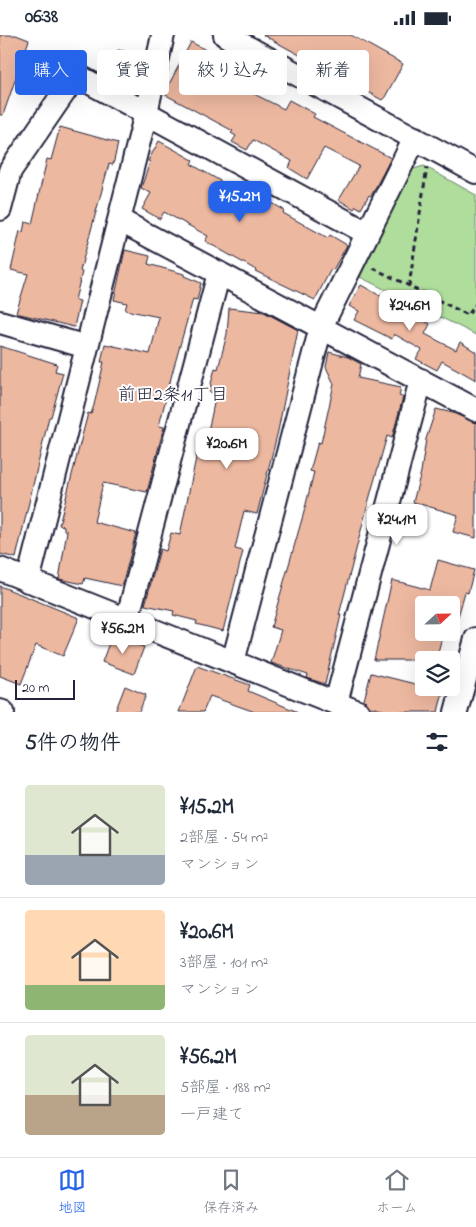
<!DOCTYPE html>
<html lang="ja">
<meta charset="utf-8">
<style>
body{margin:0;font-family:"Indie Flower","Klee One",sans-serif;background:#f2f2f3;color:#1f2937;height:100vh;display:flex;flex-direction:column;font-size:19px;white-space:nowrap}
*{box-sizing:border-box;margin:0}
p{font-size:16px;color:#747a83}
.icon{flex:none;width:28px;height:28px;fill:none;stroke:currentColor;stroke-width:2;stroke-linecap:round;stroke-linejoin:round}
.map{position:relative;height:677px;overflow:hidden}
.details{display:flex;flex-direction:column;background:#fff;flex:1}
.details>*{flex:none}
.top-card{position:absolute;left:15px;top:15px;width:446px;height:45px;display:flex;gap:10px}
.needle{width:32px;rotate:68deg}
.fabs{position:absolute;left:415px;top:561px;display:grid;gap:10px}
.fabs a{display:grid;place-items:center;width:45px;height:45px;border-radius:5px;background:#fff;box-shadow:0 5px 20px #0002;font-size:25px}
.scale{position:absolute;left:15px;bottom:12px;width:60px;box-sizing:border-box;padding-left:5px;border:2px solid #22223b;border-top:0;font-size:14px;line-height:18px;white-space:nowrap;color:#22223b;-webkit-text-stroke:4px #fff;paint-order:stroke}
.price{position:absolute;translate:-50% -42px;padding:0 11px;border-radius:10px;background:#fff;color:#222;font-size:16px;line-height:32px;filter:drop-shadow(0 1px 2px #0008)}
.price::after{content:'';position:absolute;left:50%;top:30px;width:15px;height:11px;margin-left:-8px;background:inherit;clip-path:polygon(0 0,100% 0,50% 100%)}
.price.active{background:#2563eb;color:#fff}
ul{padding:0;list-style:none}
li{display:flex;align-items:center;gap:15px;height:125px;padding:0 25px}
li+li{border-top:1px solid #e0e1e3}
li span{display:grid;place-items:center;flex:none;width:140px;height:100px;border-radius:5px;color:#555}
li>.icon{margin-inline-start:auto}
span .icon{width:60px;height:60px;fill:#fffc;stroke-width:1}
li b{font-size:21px}
h2{display:flex;justify-content:space-between;align-items:center;height:60px;padding:0 25px;font-size:21px}
.chip{padding:0 18px;border-radius:5px;background:#fff;box-shadow:0 5px 20px #0002;font-size:18px;line-height:45px}
.chip.active{background:#2563eb;color:#fff}
.status{display:flex;justify-content:space-between;align-items:center;height:35px;padding:0 25px;background:#fff;direction:ltr}
.status svg{height:14px;fill:currentColor}
.menu{display:flex;justify-content:space-around;align-items:center;height:70px;border-top:1px solid #e0e1e3;background:#fff;font-size:14px;color:#747a83}
.menu a{display:grid;justify-items:center;gap:2px}
.menu .active{color:#2563eb}
.map>svg:first-child{display:block}
.green{fill:#afdd9c;stroke:#68806c}
.building{fill:#edb8a0;stroke:#22223b}
.lines{fill:none;stroke-linecap:round;stroke-linejoin:round}
.minor-casing{stroke:#22223b;stroke-width:26}
.path{stroke:#22223b;stroke-width:3;stroke-dasharray:5 4;stroke-linecap:butt}
.minor{stroke:#fff;stroke-width:22}
.labels{text-anchor:middle;dominant-baseline:central;stroke-width:4;stroke-linejoin:round;paint-order:stroke}
.neighbourhood-label{font-size:18px;fill:#22223b;stroke:#fff}
</style>
<div class="status"><b>06:38</b><svg viewBox="0 0 49 12"><path d="M0 12V9h3v3zM5 12V6h3v6zM10 12V3h3v9zM15 12V0h3v12zM26 1h20v11H26zM47 4h2v5h-2z"/></svg></div>
<div class="map">
<svg width="476" height="677" viewBox="0 0 476 677">
<rect width="100%" height="100%" fill="#fff"/>
<filter id="ink" filterUnits="userSpaceOnUse"><feTurbulence type="fractalNoise" baseFrequency=".02" numOctaves="2"/><feDisplacementMap in="SourceGraphic" scale="10" xChannelSelector="R" yChannelSelector="G"/><feConvolveMatrix kernelMatrix="1 2 1 2 8 2 1 2 1" color-interpolation-filters="sRGB"/></filter>
<g filter="url(#ink)">
<path class="green" d="M424 131 476 160V300L360 242 410 135Z"/>
<path class="building" d="M0 0H16L29 5 3 80H0Z
M263 0H351L403 29 385 62 382 65Z
M191 7 260 44 252 58 284 74 289 65 315 79 313 82 391 123 371 161 369 160 361 174 356 171 354 174 339 165 359 131 324 113 307 144 289 133 292 126 253 105 247 115 232 107 236 101 231 98 233 96 164 59Z
M118 15 140 19 135 50 112 45Z
M60 92 118 108 113 130 109 129 80 236 82 237 75 265 80 266 74 292 16 278 28 239 11 235 20 196 23 197 25 187 32 189 47 124 51 125Z
M159 106 193 125 191 129 234 154 236 150 265 164 284 175 283 178 328 203 330 200 347 210 333 235 331 234 315 265 255 236 256 235 205 206 208 201 164 177 160 184 142 174 151 158 141 153 150 127 148 126Z
M125 215 150 221 148 229 184 239V241L201 248 197 265 193 264 172 339 159 391 164 392 147 457 103 448 94 487 136 498 122 551 85 543 83 549 59 544 67 496 64 495V491L59 490 88 378 91 379 94 370 104 327H101L105 309 150 319 159 282 125 275 127 268 114 265Z
M361 250 430 289 425 299 456 315 460 307 476 317V345L442 326 437 335 416 324 422 315 394 299 392 304 354 285 359 276 349 271Z
M229 273 264 277 298 295 278 396 257 479 244 476 235 514 243 516 223 596 196 589 197 586 173 580 174 576 145 570 160 514 166 516 171 498 180 500 197 418 202 420 211 383 216 358 209 357 215 333 218 334 227 299Z
M0 311 57 329 55 336 63 338 51 382H49L16 523 0 519Z
M329 317 348 322 361 329 358 343 401 352 399 361 403 362 392 403 387 401 370 461 339 580H341L325 649 307 643 308 640 271 628 281 595 271 592 304 477 314 437 310 436 318 407 321 408 334 349 326 332Z
M436 374 453 378 476 388V503L453 497 458 480 413 467 421 437 426 404Z
M438 525 474 535 468 558 465 557 454 596 451 595V570H424V598H443L436 625H374L392 545 430 555Z
M0 551 79 583 63 621 36 610 21 649 0 641Z
M112 600 144 612 134 639 102 627Z
M197 631 250 650 248 656 298 677H255L210 661 203 677H179Z
M371 638 443 656 438 677H391L370 672 364 665Z
M125 651 146 660 139 677H115Z"/>
<g class="lines">
<g class="minor-casing">
<path id="minor" d="M225 0 476 137
M0 174 10 136 76 40 367 198
M119 185 476 375
M0 287 87 312
M0 534 358 677
M28 546 146 78 163 0
M127 585 219 238
M233 627 321 292 415 103
M336 668 421 345
M0 676 3 677
M456 677 476 604"/>
</g>
<path class="path" d="M373 233 468 280 476 269
M409 251 427 132"/>
<use href="#minor" class="minor"/>
</g>
</g>
<g class="labels">
<g class="neighbourhood-label">
<text x="173" y="361">前田2条11丁目</text>
</g>
</g>
</svg>
<div class="fabs">
<a><svg class="needle" viewBox="-14 -14 28 28"><path d="M0-13l5 13h-10z" fill="#e53935"/><path d="M0 13l5-13h-10z" fill="#747a83"/></svg></a>
<a><svg class="icon" aria-label="layers" viewBox="0 0 24 24"><path d="M12 4l9 5-9 5-9-5zM3 14l9 5 9-5"/></svg></a>
</div>
<div class="scale">20 m</div>
<b class="price active" style="left:240px;top:188px">¥15.2M</b>
<b class="price" style="left:410px;top:297px">¥24.6M</b>
<b class="price" style="left:227px;top:435px">¥20.6M</b>
<b class="price" style="left:397px;top:511px">¥24.1M</b>
<b class="price" style="left:123px;top:620px">¥56.2M</b>
<div class="top-card">
<a class="chip active">購入</a>
<a class="chip">賃貸</a>
<a class="chip">絞り込み</a>
<a class="chip">新着</a>
</div>
</div>
<section class="details">
<h2>5件の物件<svg class="icon" aria-label="filters" viewBox="0 0 24 24"><path d="M4 7h16M4 17h16"/><circle cx="9" cy="7" r="2"/><circle cx="15" cy="17" r="2"/></svg></h2>
<ul>
<li><span style="background:linear-gradient(#dfe7d0 70%,#9aa5b1 0)"><svg class="icon" aria-label="home" viewBox="0 0 24 24"><path d="M3 11l9-7 9 7M6 9v11h12V9"/></svg></span><div><b>¥15.2M</b><p>2部屋 · 54 m²</p><p>マンション</p></div></li>
<li><span style="background:linear-gradient(#ffd9b3 75%,#8fb573 0)"><svg class="icon" aria-label="home" viewBox="0 0 24 24"><path d="M3 11l9-7 9 7M6 9v11h12V9"/></svg></span><div><b>¥20.6M</b><p>3部屋 · 101 m²</p><p>マンション</p></div></li>
<li><span style="background:linear-gradient(#dfe7d0 60%,#b9a48a 0)"><svg class="icon" aria-label="home" viewBox="0 0 24 24"><path d="M3 11l9-7 9 7M6 9v11h12V9"/></svg></span><div><b>¥56.2M</b><p>5部屋 · 188 m²</p><p>一戸建て</p></div></li>
</ul>
</section>
<nav class="menu">
<a class="active"><svg class="icon" aria-label="map" viewBox="0 0 24 24"><path d="M3 6l6-2 6 2 6-2v14l-6 2-6-2-6 2zM9 4v14M15 6v14"/></svg>地図</a>
<a><svg class="icon" aria-label="saved" viewBox="0 0 24 24"><path d="M7 4h10v16l-5-4-5 4z"/></svg>保存済み</a>
<a><svg class="icon" aria-label="home" viewBox="0 0 24 24"><path d="M3 11l9-7 9 7M6 9v11h12V9"/></svg>ホーム</a>
</nav>
